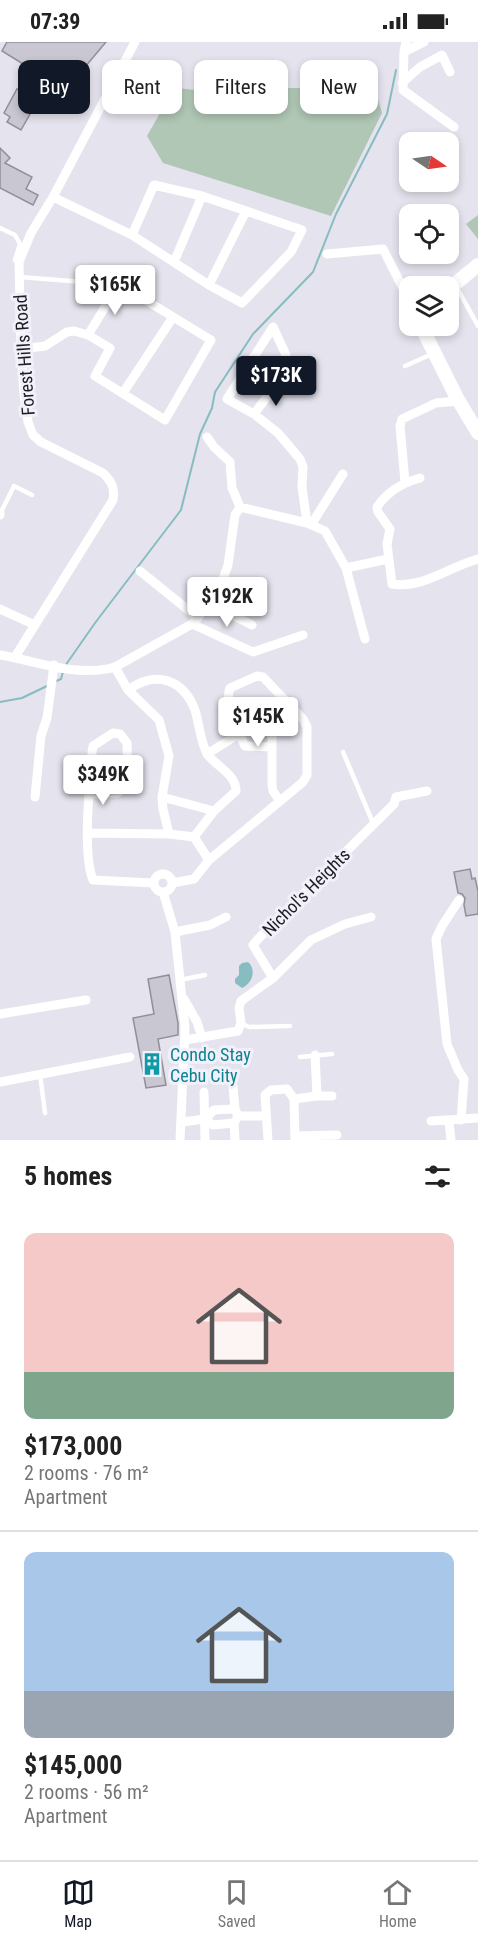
<!DOCTYPE html>
<meta charset="utf-8">
<style>
body{margin:0;font-family:"Roboto Condensed",sans-serif;background:#f6f6f6;color:#222;height:100vh;display:flex;flex-direction:column;font-size:22px;white-space:nowrap}
*{box-sizing:border-box;margin:0}
p{font-size:20px;color:#767676}
.icon{flex:none;width:33px;height:33px;fill:none;stroke:currentColor;stroke-width:2;stroke-linecap:round;stroke-linejoin:round}
.map{position:relative;height:1098px;overflow:hidden}
.sheet{display:flex;flex-direction:column;background:#fff;flex:1}
.sheet>*{flex:none}
.banner{position:absolute;left:18px;top:18px;width:442px;height:54px;display:flex;gap:12px}
.needle{width:39px;rotate:103deg}
.tools{position:absolute;left:399px;top:90px;display:grid;gap:12px}
.tools a{display:grid;place-items:center;width:60px;height:60px;border-radius:12px;background:#fff;box-shadow:0 3px 9px #0003;font-size:30px}
.price{position:absolute;translate:-50% -51px;padding:0 14px;border-radius:6px;background:#fff;color:#222;font-size:20px;line-height:39px;filter:drop-shadow(0 2px 3px #0008)}
.price::after{content:'';position:absolute;left:50%;top:36px;width:18px;height:14px;margin-left:-9px;background:inherit;clip-path:polygon(0 0,100% 0,50% 100%)}
.price.current{background:#111827;color:#fff}
ul{padding:0;list-style:none}
li{display:grid;align-content:center;gap:12px;height:318px;padding:0 24px}
li+li{border-top:2px solid #e0e0e0}
li span{display:grid;place-items:center;height:186px;border-radius:12px;color:#555}
li>.icon{margin-inline-start:auto}
span .icon{width:108px;height:108px;fill:#fffc;stroke-width:1}
li b{font-size:26px}
h2{display:flex;justify-content:space-between;align-items:center;height:72px;padding:0 24px;font-size:26px}
.tag{padding:0 21px;border-radius:12px;background:#fff;box-shadow:0 3px 9px #0003;font-size:21px;line-height:54px}
.tag.current{background:#111827;color:#fff}
.status{display:flex;justify-content:space-between;align-items:center;height:42px;padding:0 30px;background:#fff;direction:ltr}
.status svg{height:16px;fill:currentColor}
.menu{display:flex;justify-content:space-around;align-items:center;height:84px;border-top:2px solid #e0e0e0;background:#fff;font-size:16px;color:#767676}
.menu a{display:grid;justify-items:center;gap:3px}
.menu .current{color:#111827}
.map>svg:first-child{display:block}
.green{fill:#b0c7b5}
.water{fill:#87bcc0}
.lines{fill:none;stroke-linecap:round;stroke-linejoin:round}
.stream{stroke:#87bcc0;stroke-width:2}
.building{fill:#c9c7d1;stroke:#918f98;stroke-width:1.5}
.lane{stroke:#fff;stroke-width:4.5}
.street{stroke:#fff;stroke-width:9}
.secondary{stroke:#fff;stroke-width:14}
.labels{text-anchor:middle;dominant-baseline:central;stroke-width:6;stroke-linejoin:round;paint-order:stroke}
.street-label{font-size:18px;fill:#1f1e22;stroke:#f2f0fa}
.culture-label{font-size:18px;fill:#0d838f;stroke:#f2f0fa;text-anchor:start}
</style>
<div class="status"><b>07:39</b><svg viewBox="0 0 49 12"><path d="M0 12V9h3v3zM5 12V6h3v6zM10 12V3h3v9zM15 12V0h3v12zM26 1h20v11H26zM47 4h2v5h-2z"/></svg></div>
<div class="map">
<svg width="478" height="1098" viewBox="0 0 478 1098">
<rect width="100%" height="100%" fill="#e5e3ed"/>
<path class="green" d="M131 23 169 45 203 49 221 46H375L382 71 331 174 163 121 147 94 160 71 118 47Z
M478 173V197L466 182Z"/>
<path class="water" d="M248 920C257 928 252 942 242 946L235 941V937L239 933V924L242 921Z"/>
<g class="lines">
<path class="stream" d="M65 624 95 581 181 468 200 392 212 366 215 350 253 292 313 230 336 172 387 72 396 28
M54 640 61 637 63 630
M0 660 22 656 49 643"/>
</g>
<path class="building" d="M7 0H106L74 38 72 37 61 55 53 50 57 43 2 9Z
M23 42 36 50 33 56 38 58 21 88 7 80 10 75 4 71 17 47 20 48Z
M0 106 10 116 5 121 32 135 26 147 38 153 33 163 0 146Z
M470 827 472 837 475 836 478 849V872L466 874 464 863 465 856 462 852 458 851 454 830Z
M169 933 178 981V993L158 997 166 1043 146 1046 133 976 154 972 148 937Z"/>
<g class="lines">
<path class="lane" d="M0 186 15 193 20 202 15 218H17
M20 235 83 240
M456 244 478 284
M405 324 432 312
M0 472 14 444 32 453
M343 710 373 781
M180 938 205 933
M241 981 249 985 290 984
M300 1015 332 1012
M40 1032 45 1071"/>
<path class="street" d="M406 0 404 10 403 48 454 85
M404 10 424 0
M402 41 420 25 442 13 450 30
M53 155 132 193 209 243 242 261 291 210 302 188 202 154 154 143 132 193
M327 212 383 207 410 260
M174 220 202 154
M209 243 246 169
M21 307 45 304 67 290 74 289 88 293 110 306 95 334 165 378 211 298 119 242 88 293
M286 313 273 285 227 357 254 372 278 391 300 417 303 425 302 445 307 481
M253 315 269 352
M123 351 173 275
M254 372 269 352 281 342
M207 395 214 405 230 420 232 446 240 465
M420 436C402 441 387 450 377 465L378 470 390 487 387 502 392 542C423 547 450 524 478 517
M405 440 400 384 402 377 436 361 459 359
M0 471V473
M311 483 343 432
M346 526 388 517
M140 529 198 576
M208 561 252 583
M0 567 35 583
M192 582 253 610 303 593
M0 613C37 619 78 636 115 625L192 582 198 576 222 540 228 523 235 473 240 465 307 481 325 489 346 526 365 597
M15 615 113 458C115 446 112 440 103 431L41 400 33 393 28 380 24 353 21 307 19 220 31 191 53 155 135 0
M115 625 128 648 159 678 169 714 162 755 163 767 169 792
M128 648C156 628 183 637 195 668 199 681 201 703 208 713 217 725 236 732 236 749L214 769 194 795
M207 712 239 692
M90 752 118 751C131 742 127 716 127 701L120 692 113 691 93 704 92 710C90 742 82 811 93 838L153 841
M35 755 41 694 47 676 54 623
M162 755 214 769
M280 759 273 749 272 743V674L275 668 285 658
M88 791 169 792 194 795 209 818
M154 841a9 9 0 1 1 18 0a9 9 0 1 1-18 0Z
M172 841 194 837 209 818 303 740 307 733V685L303 677 263 635 257 634 230 646C224 659 238 691 245 704L272 705
M163 850 175 890 185 986 180 1098
M459 858 442 884 436 897 447 1002 458 1028 464 1037 461 1078
M175 890 210 883 226 875
M273 936 253 903 259 896 394 762 396 755 427 749
M184 957 197 980 202 996
M0 972 86 958
M185 998 238 989 241 981 239 966 241 959 273 936 311 898 345 882 371 875
M315 1013 317 1054
M0 1040 130 1015
M233 1045 235 1067 238 1074 234 1081 235 1098
M204 1050 205 1098
M294 1057 317 1054H332
M238 1074H266
M205 1077 213 1083 234 1081
M431 1079 478 1076
M449 1079 451 1098
M182 1080 205 1077 214 1068 235 1067
M295 1094 337 1093
M268 1098 265 1053 271 1048 287 1047 294 1057 295 1098"/>
<path class="secondary" d="M448 248 478 223
M421 284 457 356 478 391"/>
</g>
<defs>
<g id="building-bare" transform="scale(1.8)"><path d="M-4-6H4V6H1V3H-1V6H-4ZM-2.5-4.3h1.7v1.8h-1.7ZM.8-4.3h1.7v1.8H.8ZM-2.5-1h1.7V.8h-1.7ZM.8-1h1.7V.8H.8Z" fill="#0f9aa8" stroke="#f2f0fa" stroke-width="2.5" paint-order="stroke"/></g>
</defs>
<g fill-rule="evenodd">
<use href="#building-bare" x="152" y="1022"/>
</g>
<g class="labels">
<g class="street-label">
<text transform="translate(24 313) rotate(-94)">Forest Hills Road</text>
<text transform="translate(306 850) rotate(-45)">Nichol's Heights</text>
</g>
<g class="culture-label">
<text x="170" y="1012">Condo Stay<tspan x="170" dy="21">Cebu City</tspan></text>
</g>
</g>
</svg>
<div class="tools">
<a><svg class="needle" viewBox="-14 -14 28 28"><path d="M0-13l5 13h-10z" fill="#e53935"/><path d="M0 13l5-13h-10z" fill="#767676"/></svg></a>
<a><svg class="icon" aria-label="locate" viewBox="0 0 24 24"><circle cx="12" cy="12" r="6"/><path d="M12 2v4M12 18v4M2 12h4M18 12h4"/></svg></a>
<a><svg class="icon" aria-label="layers" viewBox="0 0 24 24"><path d="M12 4l9 5-9 5-9-5zM3 14l9 5 9-5"/></svg></a>
</div>
<b class="price" style="left:115px;top:274px">$165K</b>
<b class="price current" style="left:276px;top:365px">$173K</b>
<b class="price" style="left:227px;top:586px">$192K</b>
<b class="price" style="left:258px;top:706px">$145K</b>
<b class="price" style="left:103px;top:764px">$349K</b>
<div class="banner">
<a class="tag current">Buy</a>
<a class="tag">Rent</a>
<a class="tag">Filters</a>
<a class="tag">New</a>
</div>
</div>
<section class="sheet">
<h2>5 homes<svg class="icon" aria-label="filters" viewBox="0 0 24 24"><path d="M4 7h16M4 17h16"/><circle cx="9" cy="7" r="2"/><circle cx="15" cy="17" r="2"/></svg></h2>
<ul>
<li><span style="background:linear-gradient(#f6c9c9 75%,#7fa58c 0)"><svg class="icon" aria-label="home" viewBox="0 0 24 24"><path d="M3 11l9-7 9 7M6 9v11h12V9"/></svg></span><div><b>$173,000</b><p>2 rooms · 76 m²</p><p>Apartment</p></div></li>
<li><span style="background:linear-gradient(#a9c7e8 75%,#9aa5b1 0)"><svg class="icon" aria-label="home" viewBox="0 0 24 24"><path d="M3 11l9-7 9 7M6 9v11h12V9"/></svg></span><div><b>$145,000</b><p>2 rooms · 56 m²</p><p>Apartment</p></div></li>
</ul>
</section>
<nav class="menu">
<a class="current"><svg class="icon" aria-label="map" viewBox="0 0 24 24"><path d="M3 6l6-2 6 2 6-2v14l-6 2-6-2-6 2zM9 4v14M15 6v14"/></svg>Map</a>
<a><svg class="icon" aria-label="saved" viewBox="0 0 24 24"><path d="M7 4h10v16l-5-4-5 4z"/></svg>Saved</a>
<a><svg class="icon" aria-label="home" viewBox="0 0 24 24"><path d="M3 11l9-7 9 7M6 9v11h12V9"/></svg>Home</a>
</nav>
